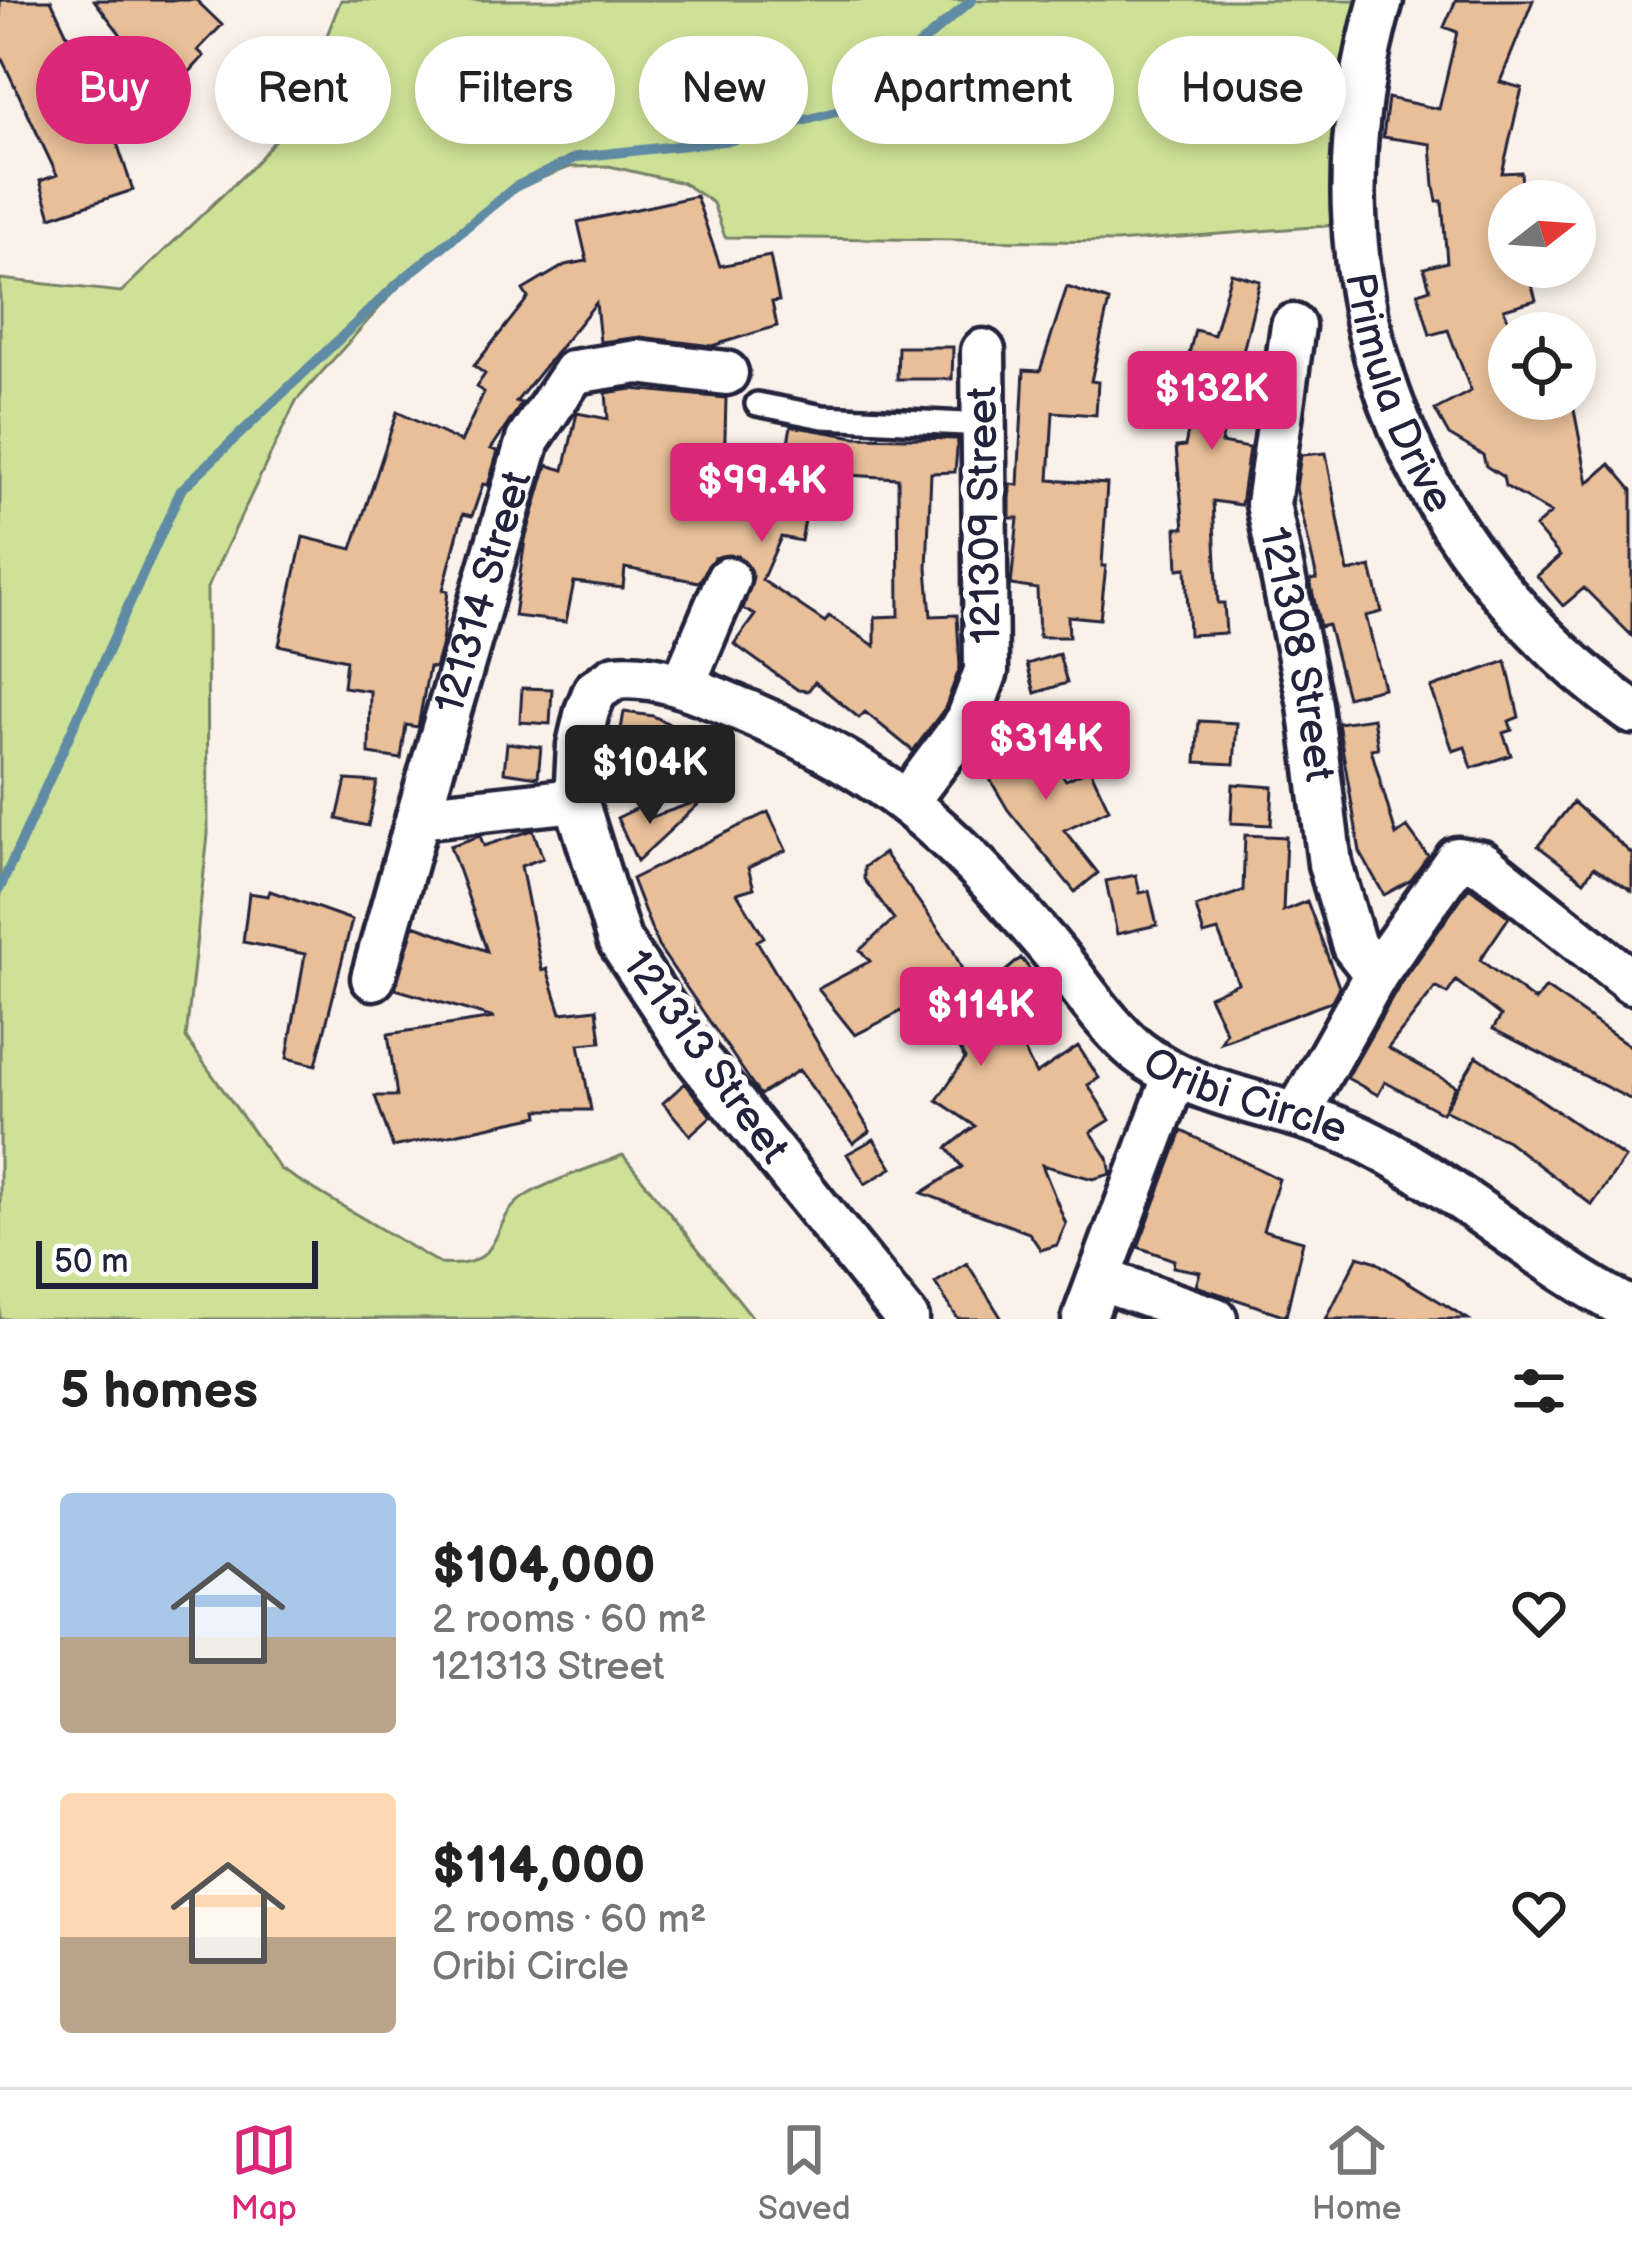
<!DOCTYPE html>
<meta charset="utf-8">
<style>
body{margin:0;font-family:"Balsamiq Sans",sans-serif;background:#f2f2f2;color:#222;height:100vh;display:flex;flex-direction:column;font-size:45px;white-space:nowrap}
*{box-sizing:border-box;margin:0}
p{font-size:39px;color:#767676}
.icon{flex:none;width:66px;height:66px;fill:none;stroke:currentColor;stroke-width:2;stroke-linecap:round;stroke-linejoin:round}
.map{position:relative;height:1319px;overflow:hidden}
.details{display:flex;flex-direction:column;background:#fff;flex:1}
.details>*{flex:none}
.guide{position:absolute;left:36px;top:36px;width:1560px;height:108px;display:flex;gap:24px}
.needle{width:78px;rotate:73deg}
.fabs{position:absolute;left:1488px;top:180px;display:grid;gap:24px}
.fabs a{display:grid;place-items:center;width:108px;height:108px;border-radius:50%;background:#fff;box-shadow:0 6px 18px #0003;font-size:60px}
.scale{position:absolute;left:36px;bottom:30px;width:282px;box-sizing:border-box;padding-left:12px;border:6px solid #22223b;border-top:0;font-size:33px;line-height:42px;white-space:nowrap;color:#22223b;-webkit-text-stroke:9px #fff;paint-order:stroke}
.price{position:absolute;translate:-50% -102px;padding:0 27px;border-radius:12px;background:#db2777;color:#fff;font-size:39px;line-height:78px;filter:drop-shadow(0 3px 6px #0008)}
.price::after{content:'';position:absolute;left:50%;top:72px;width:36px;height:27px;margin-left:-18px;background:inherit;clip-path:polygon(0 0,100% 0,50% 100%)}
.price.selected{background:#222;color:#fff}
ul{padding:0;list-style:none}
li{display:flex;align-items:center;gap:36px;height:300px;padding:0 60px}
li span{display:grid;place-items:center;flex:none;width:336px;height:240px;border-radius:12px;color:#555}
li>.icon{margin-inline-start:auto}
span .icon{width:144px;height:144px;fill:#fffc;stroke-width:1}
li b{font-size:51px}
h2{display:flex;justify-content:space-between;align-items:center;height:144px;padding:0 60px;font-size:51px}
.pill{padding:0 42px;border-radius:54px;background:#fff;box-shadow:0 6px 18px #0003;font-size:42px;line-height:108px}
.pill.selected{background:#db2777;color:#fff}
.dock{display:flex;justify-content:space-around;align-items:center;height:168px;border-top:3px solid #e0e0e0;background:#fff;font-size:33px;color:#767676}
.dock a{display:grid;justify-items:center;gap:6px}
.dock .selected{color:#db2777}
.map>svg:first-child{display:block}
.green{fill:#cde296;stroke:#788268;stroke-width:3}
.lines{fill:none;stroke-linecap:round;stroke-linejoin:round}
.stream{stroke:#608ba4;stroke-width:10}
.building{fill:#e8bf98;stroke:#22223b;stroke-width:3;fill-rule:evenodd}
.lane-casing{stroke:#22223b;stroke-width:30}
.street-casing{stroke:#22223b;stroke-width:51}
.lane{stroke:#fff;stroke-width:21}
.street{stroke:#fff;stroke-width:42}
.labels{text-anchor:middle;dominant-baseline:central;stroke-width:12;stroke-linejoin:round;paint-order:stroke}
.street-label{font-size:42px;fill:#22223b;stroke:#fff}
</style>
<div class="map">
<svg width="1632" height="1319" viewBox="0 0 1632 1319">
<rect width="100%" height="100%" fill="#faf2ea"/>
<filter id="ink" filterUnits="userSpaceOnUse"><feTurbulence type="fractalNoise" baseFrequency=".00833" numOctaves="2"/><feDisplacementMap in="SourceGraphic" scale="24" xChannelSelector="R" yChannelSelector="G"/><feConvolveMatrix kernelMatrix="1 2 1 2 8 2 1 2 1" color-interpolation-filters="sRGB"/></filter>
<g filter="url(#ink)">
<path class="green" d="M341 0H1378L1351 224 1116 242 725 237 713 203 683 183 609 166 570 167 516 188 398 287 296 401 207 588 208 835 186 1038 280 1169 440 1264C510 1270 485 1220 527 1195 555 1178 593 1168 623 1155L754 1319H0V279L121 292 256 163 294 118Z"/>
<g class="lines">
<path class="stream" d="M0 888 181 490 397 284 515 187 577 157 732 140 843 110 972 0"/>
</g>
<path class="building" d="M0 0H51L115 137 133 190 51 217 40 181 57 175 0 55Z
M94 0H196L222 25 198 50 204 56 168 96Z
M1456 0H1533L1500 82 1522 88 1502 173 1521 172 1523 201H1509V267H1527L1536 300 1504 309 1509 322V399H1572L1588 483 1610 464 1632 490V636L1584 588 1563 606 1537 576 1560 556 1535 527 1551 513 1505 486 1503 477 1486 466 1483 455 1449 435 1435 410 1471 391 1448 330 1430 335 1418 293 1430 289 1424 268 1447 262 1442 201H1437L1434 186 1431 144 1383 137 1388 98 1439 109 1457 32 1444 27Z
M696 196 720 266 770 256 779 301 772 302 777 326 712 346 641 337 600 342 596 303 516 402 522 403 491 449 498 451 488 485 483 484 472 516 463 514 443 590 448 591 442 643 435 668 429 667 418 727 406 725 401 759 369 754 370 691 343 687 346 660 279 645 303 537 352 549 397 412 461 442 484 392 476 387 485 374 474 366 528 298 523 290 565 265 587 261 578 222Z
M1231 273 1260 281 1221 443 1249 448 1241 505 1213 501 1218 603H1224L1226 633 1189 635 1186 568 1178 569 1176 528H1184L1176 447 1185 446 1200 374 1185 370 1195 330 1214 335Z
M1067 287 1109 301 1091 381 1098 382 1096 415 1053 412 1049 480 1107 484 1102 566H1106L1100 619 1068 616 1069 637H1039L1037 589 1011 585 1018 518H1010V484L1018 485 1024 370 1040 371Z
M898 347H953L952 379H897Z
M632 389 726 398 724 474 782 475 791 426 855 437 958 439 955 472 931 473 927 568 931 616 957 615 960 667 945 708 913 751 865 712 859 718 815 682 808 691 798 690 734 644 755 615 743 609 753 577 737 555 714 558 699 582 625 568 623 588 574 582 566 622 514 616 525 540 547 465 564 470 577 413 608 419 606 393ZM814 473 898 478 899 616 875 617V646L829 616 825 622 762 580 781 537 801 541Z
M1326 453 1348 572 1371 567 1382 612 1366 616 1384 688 1347 697 1328 625 1320 627 1310 580 1317 579 1296 488 1301 455Z
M1059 654 1067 683 1035 693 1027 664Z
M1506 661 1519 717 1509 721 1512 730 1503 733 1511 755 1472 768 1465 747 1453 751 1431 688Z
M522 688 552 689 550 724 520 722Z
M624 712 653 716 724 751 721 759 619 741Z
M1373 718 1378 748 1371 749 1396 835 1407 827 1428 856 1411 880 1384 895 1360 852 1338 723Z
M1199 721 1237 723 1234 764 1196 762Z
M1022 730 1066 780 1090 769 1109 809 1064 830 1098 873 1075 892 1008 810 988 776 994 771 983 753Z
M507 743 541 747 538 777 504 772Z
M346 780 377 782 368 826 337 819Z
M1233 784 1273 787 1271 825 1231 823Z
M704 799 637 861 617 818 646 804 652 817Z
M1573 802 1632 854V891L1594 867 1584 881 1538 846Z
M768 812 786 850 748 868 754 888 737 893 764 937 757 941 870 1131 853 1143 799 1070 760 1095 658 946 632 879Z
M533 830 543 858 521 866 542 971 547 969 561 1013 597 1009 601 1042 579 1044 591 1110H538L539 1116 393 1147 375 1096H397L388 1034 494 1018 395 989 414 925 487 951 450 846 480 836 484 846Z
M1245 835 1286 837 1283 911 1307 901 1339 987 1331 1002 1221 1042 1226 1032 1209 996 1238 983 1218 931 1204 935 1196 907 1243 891Z
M884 853 952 948 975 997 1021 958 1044 987 1007 1017 1036 1074 1078 1046 1099 1078 1088 1085 1110 1120 1091 1132 1108 1158 1111 1174 1093 1179 1042 1165 1066 1224 1057 1245 1041 1250 1029 1233 922 1193 962 1167 947 1148 975 1126 937 1100 965 1059 933 995 855 1035 818 989 870 961 860 950 894 919 864 879V867Z
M1136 875 1140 893 1149 891 1157 925 1117 934 1106 881Z
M1469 887 1509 917 1480 960 1535 1001 1546 988 1632 1047V1100L1493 1029 1501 1016 1456 981 1447 994 1436 987 1388 1048 1456 1086 1442 1113 1385 1082 1378 1095 1347 1078 1398 988Z
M270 891 352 920 316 1065 287 1058 305 954 243 942 249 893 268 896Z
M1477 1056 1625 1158 1592 1205 1507 1141 1444 1110Z
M685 1083 711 1116 690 1135 663 1103Z
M1182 1131 1279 1179 1263 1230 1303 1241 1286 1316 1196 1286 1200 1272 1173 1267 1174 1260 1138 1247Z
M874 1139 892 1168 865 1184 847 1154Z
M1358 1256 1374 1261 1468 1319H1326Z
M967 1263 1002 1319H958L935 1283Z"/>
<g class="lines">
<g class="lane-casing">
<path id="lane" d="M757 404 823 417 985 425"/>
</g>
<g class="street-casing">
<g id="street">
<path id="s1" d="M1381 0C1301 277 1399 544 1632 712"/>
<path id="s2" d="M1293 326 1268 504 1310 705 1330 864 1354 946 1376 974"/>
<path d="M683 685 728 579"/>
<path id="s3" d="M576 800 418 817 528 440 574 372 638 362 726 373"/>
<path d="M908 800 968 720 986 671 983 351"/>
<path d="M373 978 418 817"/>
<path d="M1298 1113 1376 974 1457 859 1482 863 1632 982"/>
<path d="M1099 1279 1215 1319"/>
<path id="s4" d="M907 1319 698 1059 619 940 576 800 579 745 587 711 595 691 615 677C660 672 704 694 745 711 883 770 947 828 1043 940 1074 975 1101 1021 1137 1051 1202 1102 1299 1105 1372 1144 1464 1192 1540 1263 1632 1310"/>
<path d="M1084 1319 1175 1075"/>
</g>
</g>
<use href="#lane" class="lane"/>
<use href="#street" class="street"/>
</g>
</g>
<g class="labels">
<g class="street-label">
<text stroke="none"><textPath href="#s1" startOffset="402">Primula Drive</textPath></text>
<text transform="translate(985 515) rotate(-91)">121309 Street</text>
<text stroke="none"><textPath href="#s3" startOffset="393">121314 Street</textPath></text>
<text stroke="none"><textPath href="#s2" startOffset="333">121308 Street</textPath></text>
<text transform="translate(705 1057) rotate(54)">121313 Street</text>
<text stroke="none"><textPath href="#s4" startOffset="1539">Oribi Circle</textPath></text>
</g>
</g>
</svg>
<div class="fabs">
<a><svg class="needle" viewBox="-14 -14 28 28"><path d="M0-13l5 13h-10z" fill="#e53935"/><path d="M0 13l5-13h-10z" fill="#767676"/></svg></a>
<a><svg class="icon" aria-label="locate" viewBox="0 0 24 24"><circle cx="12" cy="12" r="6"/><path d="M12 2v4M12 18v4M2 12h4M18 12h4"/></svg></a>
</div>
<div class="scale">50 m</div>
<b class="price" style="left:1212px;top:453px">$132K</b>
<b class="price" style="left:762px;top:545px">$99.4K</b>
<b class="price" style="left:1046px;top:803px">$314K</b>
<b class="price selected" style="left:650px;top:827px">$104K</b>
<b class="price" style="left:981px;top:1069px">$114K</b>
<div class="guide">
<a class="pill selected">Buy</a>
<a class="pill">Rent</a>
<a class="pill">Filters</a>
<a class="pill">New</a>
<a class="pill">Apartment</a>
<a class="pill">House</a>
</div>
</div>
<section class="details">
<h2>5 homes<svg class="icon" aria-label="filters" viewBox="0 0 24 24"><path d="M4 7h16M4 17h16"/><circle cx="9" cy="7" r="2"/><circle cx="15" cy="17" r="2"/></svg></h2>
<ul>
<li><span style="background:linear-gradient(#a9c7e8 60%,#b9a48a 0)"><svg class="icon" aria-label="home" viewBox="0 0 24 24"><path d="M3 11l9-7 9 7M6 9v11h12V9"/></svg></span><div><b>$104,000</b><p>2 rooms · 60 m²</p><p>121313 Street</p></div><svg class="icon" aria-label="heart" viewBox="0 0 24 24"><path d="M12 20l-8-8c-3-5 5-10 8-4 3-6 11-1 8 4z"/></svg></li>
<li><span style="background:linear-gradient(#ffd9b3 60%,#b9a48a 0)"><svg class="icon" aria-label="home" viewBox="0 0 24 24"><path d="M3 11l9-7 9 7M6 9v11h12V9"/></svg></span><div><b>$114,000</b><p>2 rooms · 60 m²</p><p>Oribi Circle</p></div><svg class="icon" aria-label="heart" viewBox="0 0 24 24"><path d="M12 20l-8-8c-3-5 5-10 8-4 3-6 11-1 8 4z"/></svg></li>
</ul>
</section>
<nav class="dock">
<a class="selected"><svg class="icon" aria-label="map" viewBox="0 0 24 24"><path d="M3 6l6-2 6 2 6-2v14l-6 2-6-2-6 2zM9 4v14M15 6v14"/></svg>Map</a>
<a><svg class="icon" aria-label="saved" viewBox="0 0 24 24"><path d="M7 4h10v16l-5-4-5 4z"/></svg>Saved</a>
<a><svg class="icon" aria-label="home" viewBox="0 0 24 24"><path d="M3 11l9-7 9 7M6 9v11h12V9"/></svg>Home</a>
</nav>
